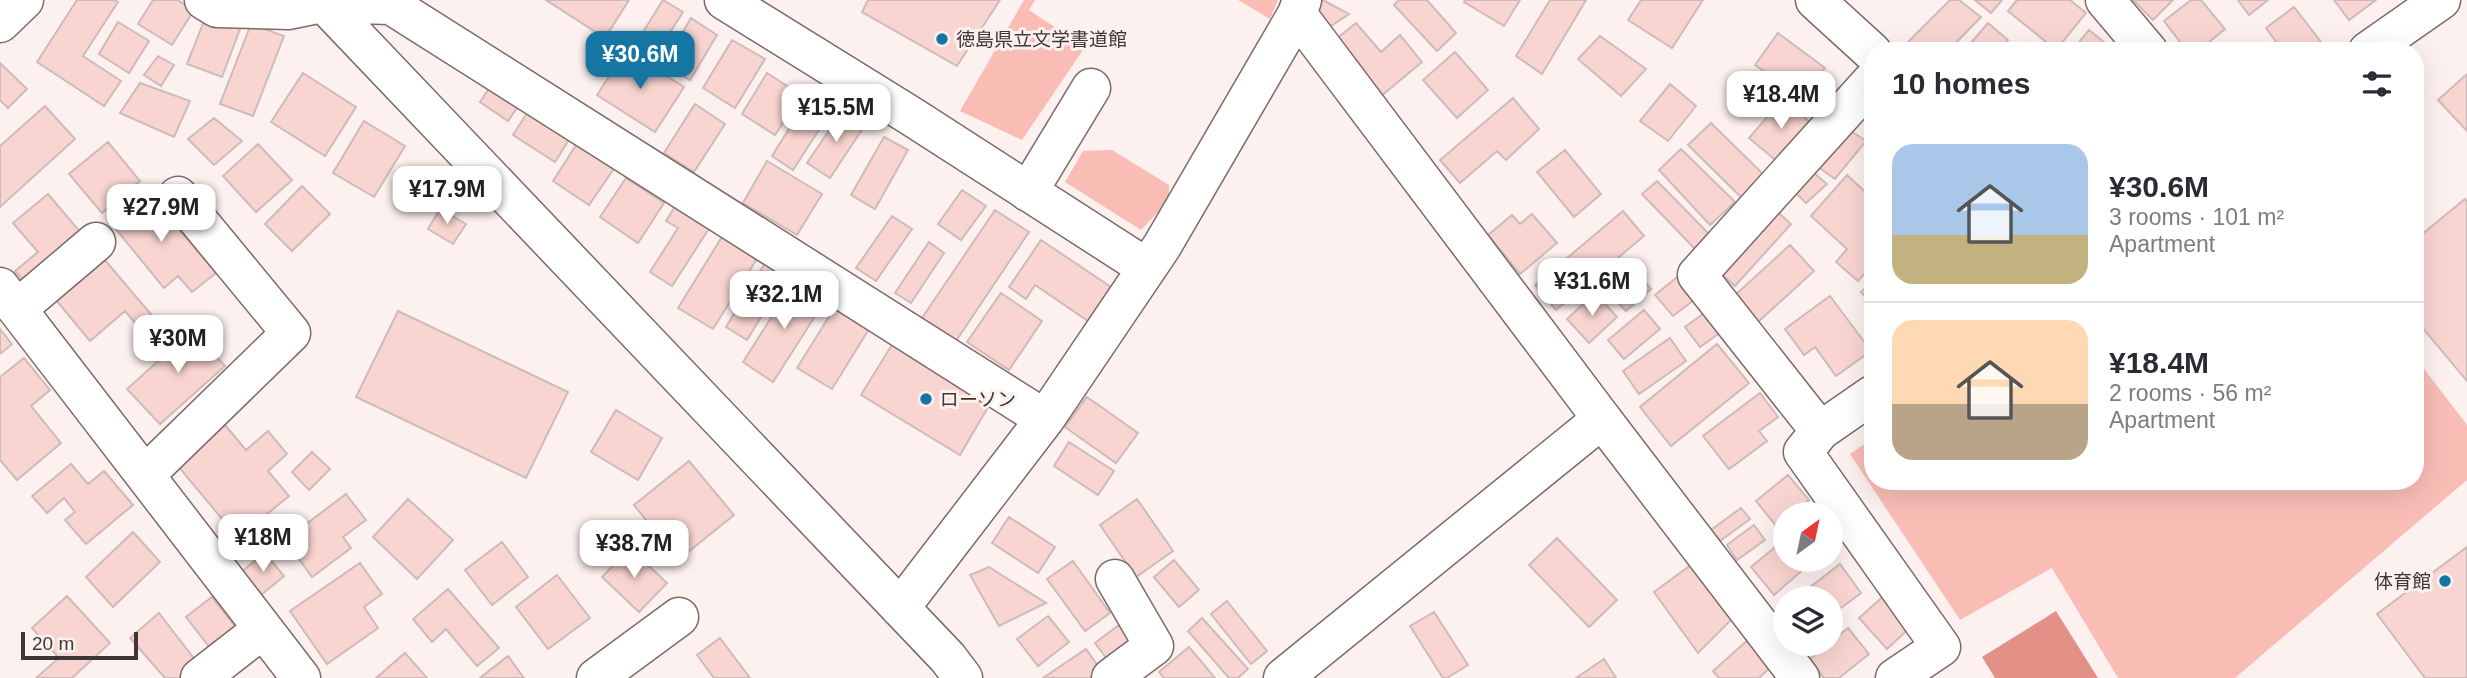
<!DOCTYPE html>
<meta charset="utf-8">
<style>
body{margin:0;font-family:Arial,"Noto Sans JP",sans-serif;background:#f2f2f3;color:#2b2b33;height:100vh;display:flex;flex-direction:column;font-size:26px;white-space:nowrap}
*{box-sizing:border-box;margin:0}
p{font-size:23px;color:#7c7c81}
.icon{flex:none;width:38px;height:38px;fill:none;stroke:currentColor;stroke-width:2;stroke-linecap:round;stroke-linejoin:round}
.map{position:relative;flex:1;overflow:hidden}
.drawer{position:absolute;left:1864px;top:42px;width:560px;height:448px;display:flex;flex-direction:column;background:#fff;border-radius:28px;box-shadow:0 7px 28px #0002}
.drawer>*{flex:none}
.needle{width:46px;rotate:33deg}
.buttons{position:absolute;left:1773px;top:502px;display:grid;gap:14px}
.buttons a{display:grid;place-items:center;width:70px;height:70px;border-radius:50%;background:#fff;box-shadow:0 7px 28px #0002;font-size:35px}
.scale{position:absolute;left:21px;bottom:18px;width:117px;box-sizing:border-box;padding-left:7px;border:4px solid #3e3635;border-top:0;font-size:19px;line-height:24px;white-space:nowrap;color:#3e3635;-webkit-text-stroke:5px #fdf1ef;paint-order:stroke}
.price{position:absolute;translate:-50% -60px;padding:0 16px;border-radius:14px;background:#fff;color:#222;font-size:23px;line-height:46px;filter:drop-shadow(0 2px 4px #0008)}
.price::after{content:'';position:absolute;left:50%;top:42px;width:21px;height:16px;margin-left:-10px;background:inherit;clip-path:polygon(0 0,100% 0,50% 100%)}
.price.current{background:#1676a3;color:#fff}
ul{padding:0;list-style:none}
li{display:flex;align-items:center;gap:21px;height:175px;padding:0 28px}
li+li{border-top:2px solid #e1e1e2}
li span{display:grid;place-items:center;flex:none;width:196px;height:140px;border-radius:21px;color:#555}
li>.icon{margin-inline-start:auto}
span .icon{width:84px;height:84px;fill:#fffc;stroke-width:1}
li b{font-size:30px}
h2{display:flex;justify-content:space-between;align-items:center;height:84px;padding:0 28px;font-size:30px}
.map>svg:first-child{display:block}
.green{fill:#f9bdb6}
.water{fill:#e39087}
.building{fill:#f9d5d1;stroke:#cebbb9;stroke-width:2}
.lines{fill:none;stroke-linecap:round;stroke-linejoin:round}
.minor-casing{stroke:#7b6a68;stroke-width:41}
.minor{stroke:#fff;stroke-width:38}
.poi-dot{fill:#1676a3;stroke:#fdf1ef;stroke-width:2.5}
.labels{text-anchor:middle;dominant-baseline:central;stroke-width:6;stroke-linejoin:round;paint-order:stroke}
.poi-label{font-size:19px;fill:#3e3635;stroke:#fdf1ef;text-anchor:start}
</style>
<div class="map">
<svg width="2467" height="678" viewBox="0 0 2467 678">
<rect width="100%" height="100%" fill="#fdf1ef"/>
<path class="green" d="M1024 0H1035L1029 10 1085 47 1022 140 960 111Z
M1238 0H1278L1270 19Z
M1112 150 1169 185V201L1141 230 1065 182 1083 151Z
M2415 357 2467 425V480L2235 678H2118L2052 568 1960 620 1850 454 1872 439V481H2415Z"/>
<path class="water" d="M2056 611 2098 678H1995L1982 657Z"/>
<path class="building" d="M77 0H114L118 2 83 56 121 81 104 106 37 62Z
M153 0H177L194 10 172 45 138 24Z
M546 0H629L605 38Z
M663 0 683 12 654 57 635 45Z
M868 0H1000L957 66 862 12Z
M1323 0 1349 14 1322 32 1311 17Z
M1399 0H1427L1456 33 1437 51 1394 5Z
M1465 0H1520L1504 26 1464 2Z
M1550 0H1586L1542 74 1516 56Z
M1641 0H1703L1672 48 1628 20Z
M1950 0H1959L1981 17 1948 51H1905L1902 48Z
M1975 0H2002L1991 13Z
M2017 0H2070L2086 13 2056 50 2008 11Z
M2133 0H2173L2153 20Z
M2191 0H2201L2225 29 2198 51H2187L2164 21Z
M2238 0H2268L2249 15Z
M2334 0H2376L2349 20Z
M2294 7 2328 51H2283L2266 28Z
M206 16 240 29 222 77 187 64Z
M691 18 717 35 690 80 664 64Z
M118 22 149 41 129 73 99 54Z
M1356 23 1381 52 1400 35 1422 62 1381 96 1334 41Z
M1988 23 2008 40 1998 51H1964Z
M251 24 284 36 253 116 220 104Z
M2089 30 2115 51H2072Z
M1778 33 1825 68 1802 99 1755 65Z
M1600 36 1646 69 1621 96 1578 59Z
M732 40 765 59 735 108 703 88Z
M2017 44 2026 51H2012Z
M626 50 684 87 655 132 597 95Z
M1455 52 1488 90 1457 118 1423 80Z
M158 56 174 65 161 86 144 75Z
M0 63 27 89 8 108 0 100Z
M303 73 356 107 325 156 271 122Z
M767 73 801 95 775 135 742 114Z
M2467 74V131L2438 100Z
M494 81 523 99 508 121 480 102Z
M140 83 190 101 174 137 120 113Z
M1670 84 1696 106 1668 141 1640 121Z
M813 91 835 105 793 170 772 156Z
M1513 98 1539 129 1506 160 1497 151 1460 183 1440 160Z
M1783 99 1812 124 1779 163 1749 138Z
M695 104 725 124 694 172 664 153Z
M45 106 75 139 0 207V146Z
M531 107 573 133 555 162 513 135Z
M843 110 865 125 830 178 807 163Z
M214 118 242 141 214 165 188 139Z
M364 121 405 146 374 197 333 173Z
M1711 123 1764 175 1741 197 1688 145Z
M1846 128 1866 141 1835 179 1814 164Z
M884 137 908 150 875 209 851 195Z
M580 139 617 164 589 205 553 181Z
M108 142 140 181 102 213 69 174Z
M258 144 292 180 256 212 223 176Z
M1681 149 1735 202 1710 225 1659 170Z
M1565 150 1601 194 1574 217 1537 172Z
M767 161 822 194 797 235 743 203Z
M1807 167 1827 184 1806 203 1791 188Z
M1847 175 1872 198V265L1858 281 1836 262 1847 249 1811 216Z
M2415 177 2423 187 2415 194Z
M626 178 664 203 638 243 600 217Z
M1657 181 1711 236 1696 250 1642 194Z
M302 186 330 214 292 251 265 224Z
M962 190 986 206 961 240 938 224Z
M147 191 216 273 192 292 178 276 164 288 110 222Z
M48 194 81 233 24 281 15 271 38 252 13 223Z
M2465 199 2467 202V381L2415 319V228L2421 235Z
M678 202 712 224 672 286 650 272 678 228 666 221Z
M1772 207 1791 224 1735 286 1716 269Z
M440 209 466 224 453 244 428 229Z
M995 210 1029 232 954 344 920 321Z
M1623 211 1644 236 1556 310 1535 285Z
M1532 214 1557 243 1520 274 1488 235 1512 215 1520 224Z
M892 216 912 229 876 281 856 268Z
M725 232 760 254 713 329 678 308Z
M1041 240 1111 287 1088 321 1035 285 1026 299 1009 287Z
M929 242 944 253 911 303 895 293Z
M1790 245 1814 271 1758 322 1734 296Z
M104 259 160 325 147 337 125 311 90 341 56 300Z
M765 263 786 276 747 340 726 327Z
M1631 267 1651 289 1626 311 1606 290Z
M1680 275 1698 297 1673 316 1655 295Z
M795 280 826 299 773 382 743 362Z
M1872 282V305L1861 292Z
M1001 293 1042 321 1009 370 967 342Z
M1595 293 1617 317 1589 343 1567 319Z
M1830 296 1871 351 1836 376 1815 347 1804 355 1785 329Z
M835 307 869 329 832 389 797 368Z
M1710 309 1725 329 1700 347 1685 327Z
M1644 310 1660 329 1624 359 1608 340Z
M398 311 568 392 526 478 356 397Z
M203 321 216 335 205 344 225 366 160 424 127 389Z
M0 329 12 344 0 354Z
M1670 338 1686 361 1639 394 1623 371Z
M893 343 991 402 960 455 861 395Z
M1717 344 1749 383 1671 446 1640 407Z
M24 358 50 390 31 406 61 443 17 480 0 460V377Z
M1760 393 1778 417 1759 431 1767 441 1729 469 1703 436Z
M1087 397 1138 433 1116 463 1065 427Z
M616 410 662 438 638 480 591 452Z
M225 425 246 450 268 431 287 454 268 471 289 496 238 538 177 465Z
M1069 442 1114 471 1098 495 1054 466Z
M312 452 330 469 309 490 292 472Z
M689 461 734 515 678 560 634 505Z
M71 464 88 484 104 471 133 505 86 544 65 520 75 512 64 498 47 513 32 496Z
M1788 475 1809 500 1791 514H1785V520L1777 527 1756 501Z
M346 494 366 520 343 537 351 548 312 577 285 540Z
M408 499 453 540 417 579 373 537Z
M1137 499 1173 551 1136 577 1100 525Z
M1741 508 1750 519 1720 541 1711 530Z
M1009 517 1055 547 1038 573 992 543Z
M1754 525 1765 540 1737 560 1727 545Z
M133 532 160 562 113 607 86 577Z
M1557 538 1617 600 1589 627 1529 565Z
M1785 539V560L1813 561 1774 595 1751 567Z
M502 542 528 577 492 605 465 570Z
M2467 547V678H2425L2377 614Z
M630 548 667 583 639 612 602 577Z
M265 553 284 576 261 595 241 572Z
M1174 560 1199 590 1179 607 1154 577Z
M1073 561 1110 613 1085 631 1047 579Z
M360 563 382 594 364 607 378 628 327 664 290 611Z
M1840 564 1861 593 1830 616V598H1817L1809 588Z
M1691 565 1732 619 1698 653 1654 592Z
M989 567 1046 603 999 626 970 575Z
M557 575 590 618 548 649 516 607Z
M448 589 499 648 477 666 446 629 432 642 413 619Z
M1887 593 1914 624 1887 649 1859 618Z
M67 596 110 643 72 678H36L59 658 32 628Z
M212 597 240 633 214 653 186 617Z
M1227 601 1267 651 1251 664 1211 614Z
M1785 604V626L1775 611Z
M1434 612 1468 665 1447 678H1443L1410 626Z
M159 613 199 665 181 678H165L130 638Z
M1048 616 1069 642 1038 666 1017 639Z
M1202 618 1248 669 1238 678H1229L1188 631Z
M1119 625 1134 644 1110 663 1095 643Z
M1848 628 1869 654 1839 678H1824L1809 660Z
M720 638 750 678H714L697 655Z
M1750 638 1774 664 1759 678H1719L1713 671Z
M1189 647 1215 678H1164L1159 672Z
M1086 649 1102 672 1093 678H1043Z
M405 653 427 678H376Z
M508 656 524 678H480Z
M1604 659 1616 678H1576Z"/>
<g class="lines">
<g class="minor-casing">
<path id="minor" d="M204 0 217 8 289 10 323 3 391 5 1045 419
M321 0 948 658 963 678
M724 0 911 116 1147 268
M1815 0 1872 52
M2105 0 2148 51
M1297 14 1602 419
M0 23 24 0
M2368 51 2441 0
M1872 81 1697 275 1820 431 1803 452 1941 647 1895 678
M1028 192 1091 88
M0 287 301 678
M17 309 96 242
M1820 431 1872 395
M145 475 291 333 178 196
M900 608 1045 419 1162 246 1297 14 1302 0
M200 678 263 629
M596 678 679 617
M1111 678 1154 646 1115 579
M1283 678 1602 419 1800 678"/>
</g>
<use href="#minor" class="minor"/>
</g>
<g class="poi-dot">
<circle cx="942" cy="39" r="7"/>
<circle cx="926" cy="399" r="7"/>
<circle cx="2445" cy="581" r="7"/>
</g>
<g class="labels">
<g class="poi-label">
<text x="956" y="39">徳島県立文学書道館</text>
<text x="940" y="399">ローソン</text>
<text x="2431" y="581" text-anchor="end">体育館</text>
</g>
</g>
</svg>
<div class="buttons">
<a><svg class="needle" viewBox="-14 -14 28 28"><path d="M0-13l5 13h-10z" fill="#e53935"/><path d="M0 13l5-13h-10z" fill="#7c7c81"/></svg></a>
<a><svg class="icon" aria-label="layers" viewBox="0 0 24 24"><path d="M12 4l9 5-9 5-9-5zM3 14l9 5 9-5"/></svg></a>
</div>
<div class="scale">20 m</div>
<b class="price current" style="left:640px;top:91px">¥30.6M</b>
<b class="price" style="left:1781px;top:131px">¥18.4M</b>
<b class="price" style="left:836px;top:144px">¥15.5M</b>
<b class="price" style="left:447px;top:226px">¥17.9M</b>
<b class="price" style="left:161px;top:244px">¥27.9M</b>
<b class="price" style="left:1592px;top:318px">¥31.6M</b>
<b class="price" style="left:784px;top:331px">¥32.1M</b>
<b class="price" style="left:178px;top:375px">¥30M</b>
<b class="price" style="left:263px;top:574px">¥18M</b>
<b class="price" style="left:634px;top:580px">¥38.7M</b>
<section class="drawer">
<h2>10 homes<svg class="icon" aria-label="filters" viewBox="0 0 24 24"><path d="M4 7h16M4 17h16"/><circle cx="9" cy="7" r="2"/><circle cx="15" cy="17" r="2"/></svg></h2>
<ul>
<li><span style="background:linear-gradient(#a9c7e8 65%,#c2b280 0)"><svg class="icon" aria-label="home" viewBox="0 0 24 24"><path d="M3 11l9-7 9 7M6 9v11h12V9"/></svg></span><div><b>¥30.6M</b><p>3 rooms · 101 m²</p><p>Apartment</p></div></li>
<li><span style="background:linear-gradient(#ffd9b3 60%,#b9a48a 0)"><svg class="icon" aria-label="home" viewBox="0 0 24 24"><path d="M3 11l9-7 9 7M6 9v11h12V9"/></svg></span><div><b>¥18.4M</b><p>2 rooms · 56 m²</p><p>Apartment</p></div></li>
</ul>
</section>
</div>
